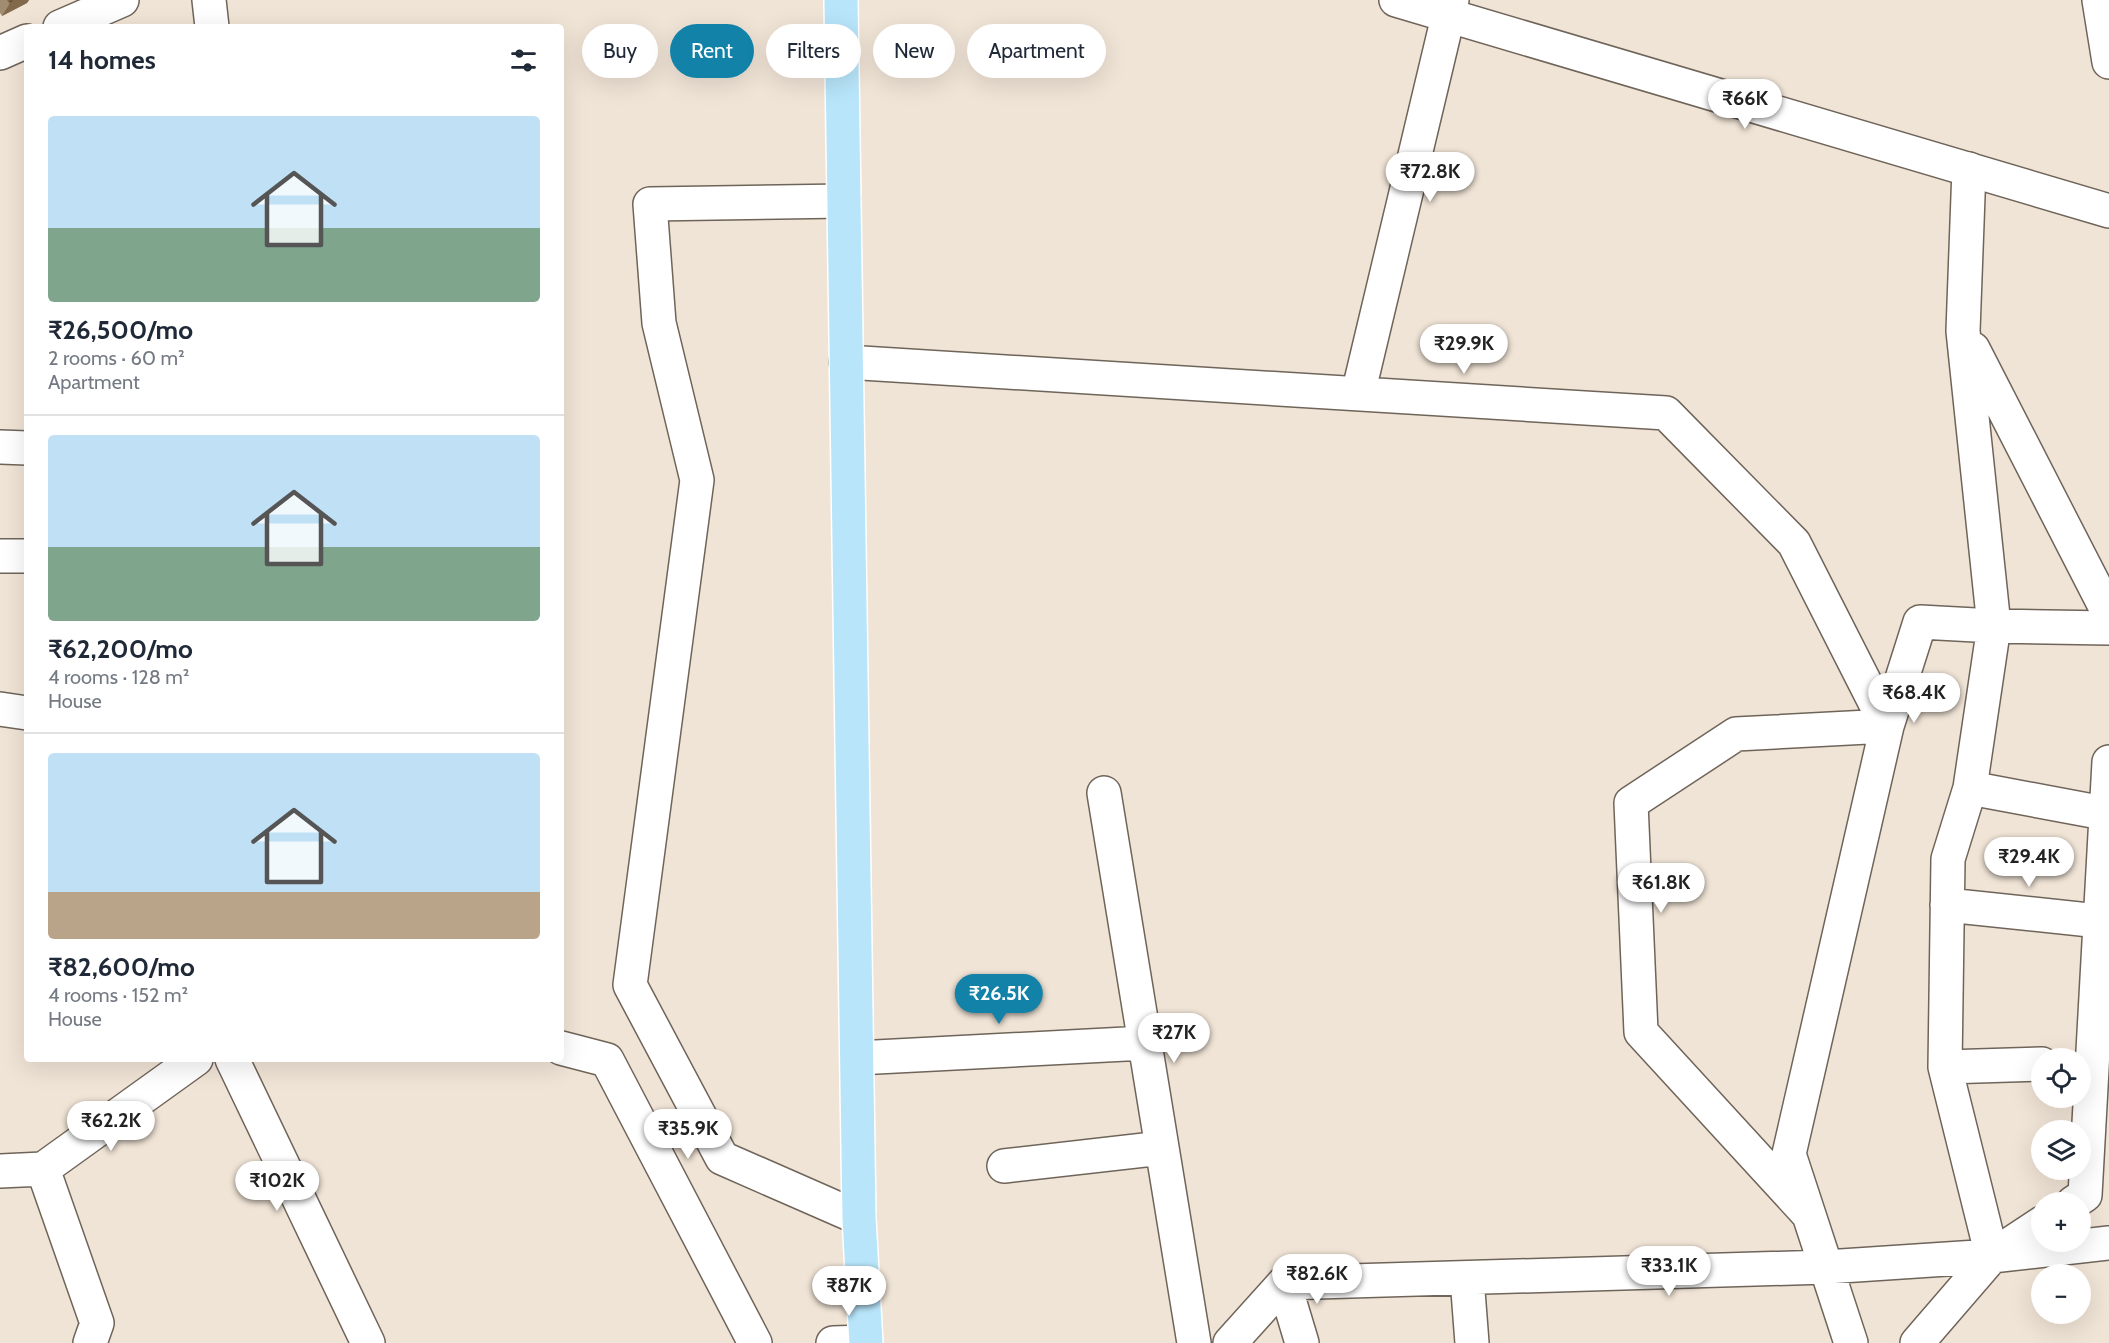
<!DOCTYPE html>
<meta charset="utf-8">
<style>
body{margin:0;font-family:Cabin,sans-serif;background:#f6f6f7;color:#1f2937;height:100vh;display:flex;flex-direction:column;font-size:22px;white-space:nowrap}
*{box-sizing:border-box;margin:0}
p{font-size:20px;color:#747a83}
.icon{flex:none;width:33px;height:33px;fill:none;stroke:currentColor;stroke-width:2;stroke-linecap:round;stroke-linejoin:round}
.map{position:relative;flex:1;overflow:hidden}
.side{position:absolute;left:24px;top:24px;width:540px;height:1038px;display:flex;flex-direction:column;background:#fff;border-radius:6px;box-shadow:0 6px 24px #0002}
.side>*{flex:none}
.guide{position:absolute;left:582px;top:24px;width:570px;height:54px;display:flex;gap:12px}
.controls{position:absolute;left:2031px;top:1048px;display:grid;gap:12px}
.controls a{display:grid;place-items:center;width:60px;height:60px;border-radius:50%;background:#fff;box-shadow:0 6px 24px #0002;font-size:30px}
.price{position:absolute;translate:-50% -51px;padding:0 14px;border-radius:21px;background:#fff;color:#222;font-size:20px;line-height:39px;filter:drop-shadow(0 2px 3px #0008)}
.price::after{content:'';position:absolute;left:50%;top:36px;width:18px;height:14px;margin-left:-9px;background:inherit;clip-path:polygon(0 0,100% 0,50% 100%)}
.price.on{background:#1282a9;color:#fff}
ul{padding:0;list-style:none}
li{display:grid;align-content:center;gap:12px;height:318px;padding:0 24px}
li+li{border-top:2px solid #e0e1e3}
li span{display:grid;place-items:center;height:186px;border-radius:6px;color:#555}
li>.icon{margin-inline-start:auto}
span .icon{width:108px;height:108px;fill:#fffc;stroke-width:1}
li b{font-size:26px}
h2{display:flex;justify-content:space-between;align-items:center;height:72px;padding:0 24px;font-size:26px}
.tag{padding:0 21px;border-radius:27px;background:#fff;box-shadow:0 6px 24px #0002;font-size:21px;line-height:54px}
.tag.on{background:#1282a9;color:#fff}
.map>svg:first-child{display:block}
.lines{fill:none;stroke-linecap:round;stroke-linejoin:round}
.minor-casing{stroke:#6f6459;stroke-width:36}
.tertiary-casing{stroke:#6f6459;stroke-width:36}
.primary-casing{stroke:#fff;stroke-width:36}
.minor{stroke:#fff;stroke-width:33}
.tertiary{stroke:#fff;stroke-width:33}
.primary{stroke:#b8e5fa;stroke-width:33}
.wall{fill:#a18c72}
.shaded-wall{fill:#816a4b}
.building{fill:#52350f;stroke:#816a4b;stroke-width:1.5}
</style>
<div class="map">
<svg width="2109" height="1343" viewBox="0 0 2109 1343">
<rect width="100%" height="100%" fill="#f0e4d6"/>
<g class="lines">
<g class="minor-casing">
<path id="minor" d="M209 0 212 27
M2099 0 2109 62
M60 27 122 0
M0 53 27 41
M844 201 650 204 659 323 697 480 630 985 722 1158 859 1218
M1973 349 2109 614
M846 362 1666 413 1794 543 1887 726 1736 734 1631 803 1641 1032 1809 1215
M1358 394 1452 0
M0 447 27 448
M0 556H27
M0 709 27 713
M1970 788 2109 814
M1104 793 1194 1343
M1947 905 2109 922
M561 1048 607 1060 755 1343
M857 1058 1145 1043
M232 1059 368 1343
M1945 1067 2042 1064
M1004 1166 1162 1148
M43 1169 97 1323 90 1343
M0 1171 43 1169 196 1059
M2073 1203 2085 1195 2109 762
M1992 1256 1945 1067 1948 859 1970 788 1994 626 2109 628
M1467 1278 1472 1343
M1284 1283 1302 1343
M833 1343 865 1342
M1230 1343 1284 1283 1826 1267 1992 1256 2109 1243
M1851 1343 1789 1154 1887 726 1920 622 1994 626 1963 331 1969 169
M1917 1343 1992 1256 2042 1223"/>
</g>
<g class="tertiary-casing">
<path id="tertiary" d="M1396 0 2109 211"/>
</g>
<g class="primary-casing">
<path id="primary" d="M841 0 859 1218 866 1343"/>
</g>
<use href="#minor" class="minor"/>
<use href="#tertiary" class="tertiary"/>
<use href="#primary" class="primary"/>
</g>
<path class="wall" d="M0 0H29L27 3 2 16 0 13Z"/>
<path class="shaded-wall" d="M17 0H29L27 3 2 16 10 3Z"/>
<path class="building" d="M8 0H17L10 3Z"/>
</svg>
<div class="controls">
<a><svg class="icon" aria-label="locate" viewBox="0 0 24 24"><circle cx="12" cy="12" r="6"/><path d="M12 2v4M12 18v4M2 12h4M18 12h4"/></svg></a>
<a><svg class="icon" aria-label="layers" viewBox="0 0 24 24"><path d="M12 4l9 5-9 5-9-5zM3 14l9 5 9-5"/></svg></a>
<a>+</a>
<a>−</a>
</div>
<b class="price" style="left:1745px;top:130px">₹66K</b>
<b class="price" style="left:1430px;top:203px">₹72.8K</b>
<b class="price" style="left:1464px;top:375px">₹29.9K</b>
<b class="price" style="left:1914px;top:724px">₹68.4K</b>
<b class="price" style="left:2029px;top:888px">₹29.4K</b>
<b class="price" style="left:1661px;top:914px">₹61.8K</b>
<b class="price on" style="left:999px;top:1025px">₹26.5K</b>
<b class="price" style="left:1174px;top:1064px">₹27K</b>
<b class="price" style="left:111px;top:1152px">₹62.2K</b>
<b class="price" style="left:688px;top:1160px">₹35.9K</b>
<b class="price" style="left:277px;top:1212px">₹102K</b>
<b class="price" style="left:1669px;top:1297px">₹33.1K</b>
<b class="price" style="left:1317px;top:1305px">₹82.6K</b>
<b class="price" style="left:849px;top:1317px">₹87K</b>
<div class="guide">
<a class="tag">Buy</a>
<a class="tag on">Rent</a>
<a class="tag">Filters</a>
<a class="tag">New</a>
<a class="tag">Apartment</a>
</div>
<section class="side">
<h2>14 homes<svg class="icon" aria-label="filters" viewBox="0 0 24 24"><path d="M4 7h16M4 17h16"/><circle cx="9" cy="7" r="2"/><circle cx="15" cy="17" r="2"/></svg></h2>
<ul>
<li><span style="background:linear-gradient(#bfe0f5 60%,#7fa58c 0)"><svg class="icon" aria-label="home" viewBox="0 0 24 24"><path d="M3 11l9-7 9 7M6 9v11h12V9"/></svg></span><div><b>₹26,500/mo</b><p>2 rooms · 60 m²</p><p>Apartment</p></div></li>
<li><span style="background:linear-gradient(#bfe0f5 60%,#7fa58c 0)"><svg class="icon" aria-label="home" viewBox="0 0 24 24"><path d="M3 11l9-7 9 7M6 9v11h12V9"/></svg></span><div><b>₹62,200/mo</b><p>4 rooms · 128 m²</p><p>House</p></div></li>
<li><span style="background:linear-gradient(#bfe0f5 75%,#b9a48a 0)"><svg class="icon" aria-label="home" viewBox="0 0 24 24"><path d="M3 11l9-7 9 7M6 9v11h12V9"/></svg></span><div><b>₹82,600/mo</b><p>4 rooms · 152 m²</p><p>House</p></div></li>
</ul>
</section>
</div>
